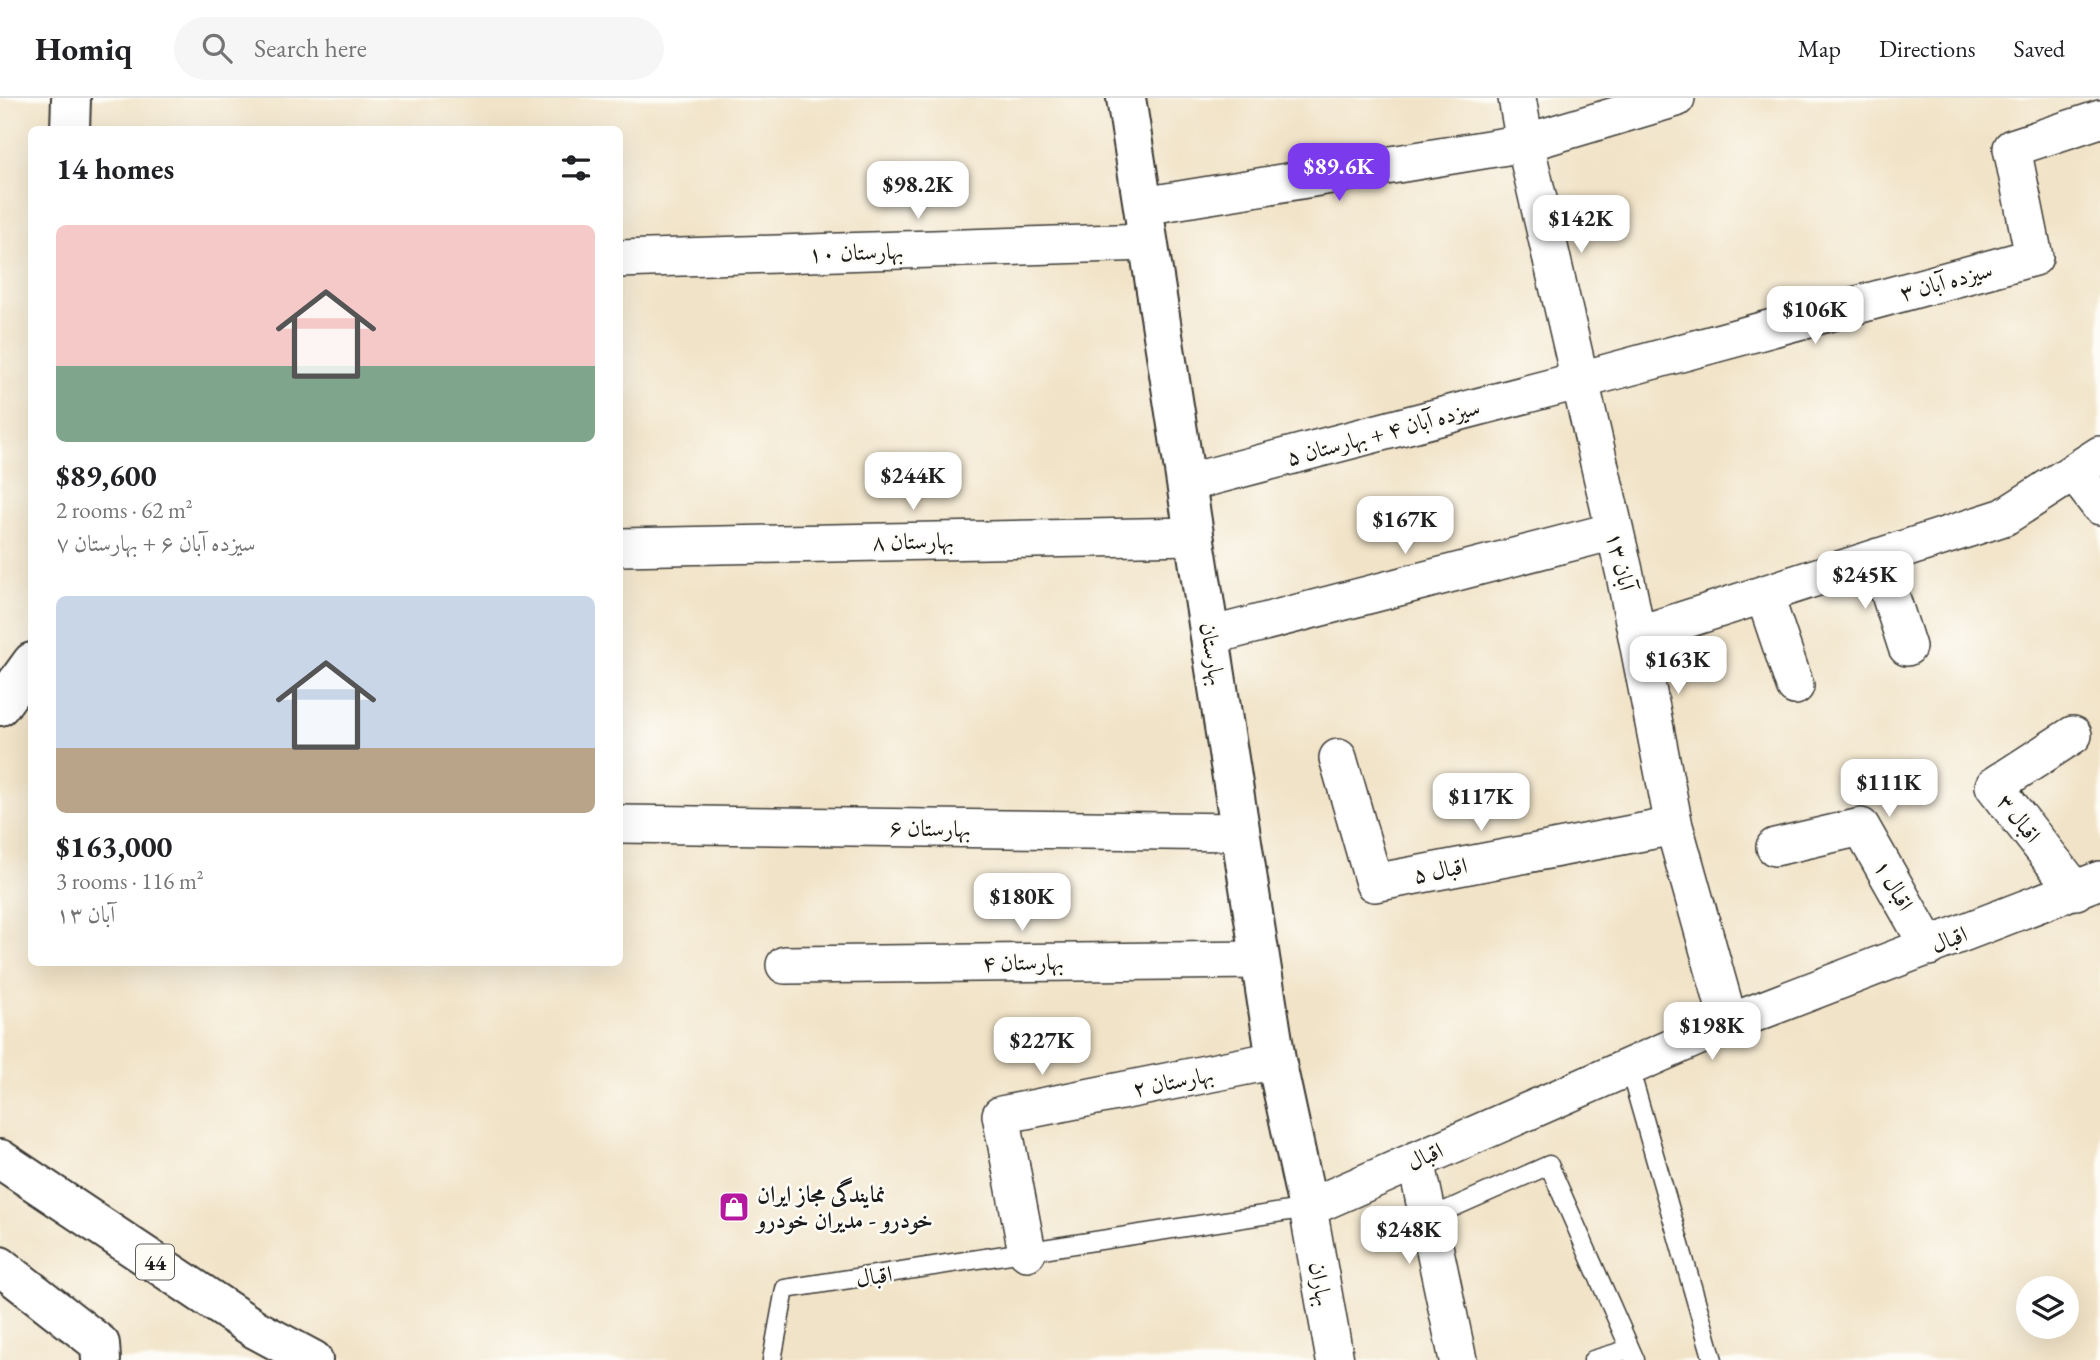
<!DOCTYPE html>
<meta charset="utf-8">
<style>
body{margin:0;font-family:"EB Garamond",Amiri,serif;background:#f6f6f6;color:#202124;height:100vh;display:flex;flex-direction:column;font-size:26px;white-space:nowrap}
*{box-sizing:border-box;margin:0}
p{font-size:23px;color:#757577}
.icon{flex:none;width:38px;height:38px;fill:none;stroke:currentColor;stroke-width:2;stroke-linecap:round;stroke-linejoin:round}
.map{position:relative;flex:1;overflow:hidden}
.panel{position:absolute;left:28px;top:28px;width:595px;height:840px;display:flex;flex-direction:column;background:#fff;border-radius:10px;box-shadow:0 7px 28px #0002}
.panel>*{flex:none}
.controls{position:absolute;left:2016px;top:1178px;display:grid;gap:14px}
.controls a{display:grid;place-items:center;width:63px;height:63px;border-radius:50%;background:#fff;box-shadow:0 7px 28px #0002;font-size:35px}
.price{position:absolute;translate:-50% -60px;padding:0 16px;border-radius:14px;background:#fff;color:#222;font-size:23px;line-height:46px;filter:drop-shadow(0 2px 4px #0008)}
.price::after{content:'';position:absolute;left:50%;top:42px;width:21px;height:16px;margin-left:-10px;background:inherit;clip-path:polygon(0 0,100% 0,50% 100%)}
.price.current{background:#7c3aed;color:#fff}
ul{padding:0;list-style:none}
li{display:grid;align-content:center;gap:14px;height:371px;padding:0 28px}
li span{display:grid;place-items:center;height:217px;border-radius:10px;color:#555}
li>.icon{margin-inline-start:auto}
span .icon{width:126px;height:126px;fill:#fffc;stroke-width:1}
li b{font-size:30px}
h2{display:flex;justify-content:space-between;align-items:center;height:84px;padding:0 28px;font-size:30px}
header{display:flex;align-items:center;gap:42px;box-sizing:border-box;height:98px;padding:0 35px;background:#fff;border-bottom:2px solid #e0e0e0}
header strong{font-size:33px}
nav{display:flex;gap:38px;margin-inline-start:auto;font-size:24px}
.search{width:490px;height:63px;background:#f6f6f6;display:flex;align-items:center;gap:18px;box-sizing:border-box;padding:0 24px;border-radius:38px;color:#757577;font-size:26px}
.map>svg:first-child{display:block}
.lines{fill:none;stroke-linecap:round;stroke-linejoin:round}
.service-casing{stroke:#3c3a36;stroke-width:21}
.minor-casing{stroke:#3c3a36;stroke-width:40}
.tertiary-casing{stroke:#3c3a36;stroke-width:42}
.trunk-casing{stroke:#3c3a36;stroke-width:42}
.service{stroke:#fff;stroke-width:18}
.minor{stroke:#fff;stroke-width:37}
.tertiary{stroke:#fff;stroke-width:38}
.trunk{stroke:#fff;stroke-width:38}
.labels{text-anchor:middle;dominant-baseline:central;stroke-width:5;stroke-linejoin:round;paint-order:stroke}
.shield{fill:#fdfcf7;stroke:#605f5e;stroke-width:2}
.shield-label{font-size:21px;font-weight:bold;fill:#1c1c1c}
.street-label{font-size:23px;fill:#1c1c1c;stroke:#fdfcf7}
.poi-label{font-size:23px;font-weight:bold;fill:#1c1c1c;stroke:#fdfcf7;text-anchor:start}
</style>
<header>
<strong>Homiq</strong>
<div class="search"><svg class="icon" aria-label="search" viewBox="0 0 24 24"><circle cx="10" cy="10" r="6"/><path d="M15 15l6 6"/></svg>Search here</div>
<nav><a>Map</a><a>Directions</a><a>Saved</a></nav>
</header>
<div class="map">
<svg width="2100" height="1262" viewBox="0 0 2100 1262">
<rect width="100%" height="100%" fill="#fdfcf7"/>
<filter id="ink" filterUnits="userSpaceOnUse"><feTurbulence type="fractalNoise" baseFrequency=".0143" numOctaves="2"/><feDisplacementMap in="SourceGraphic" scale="14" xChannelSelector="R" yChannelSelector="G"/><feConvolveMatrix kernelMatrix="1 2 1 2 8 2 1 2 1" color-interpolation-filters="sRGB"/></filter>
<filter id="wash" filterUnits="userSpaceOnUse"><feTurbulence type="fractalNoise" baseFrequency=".00686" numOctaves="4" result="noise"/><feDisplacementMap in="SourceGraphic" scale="28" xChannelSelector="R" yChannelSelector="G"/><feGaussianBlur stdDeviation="1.57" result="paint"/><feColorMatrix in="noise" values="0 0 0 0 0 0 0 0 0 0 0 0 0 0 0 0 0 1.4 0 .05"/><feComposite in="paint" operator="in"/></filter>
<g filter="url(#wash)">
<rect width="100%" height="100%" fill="#f1e3c7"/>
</g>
<g filter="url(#ink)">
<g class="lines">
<g class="service-casing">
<path id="service" d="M1629 969 1713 1262
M1429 1120 1549 1067 1635 1262
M772 1262 785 1191 1308 1110
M1593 1262 1630 1251"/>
</g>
<g class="minor-casing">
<path id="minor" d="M1517 0 1525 45 1625 477 1674 728 1729 925
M1143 108 1525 45 1676 0
M620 161 1148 144
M2074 374 2100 408
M1186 385 1581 282 2034 159 2012 50 2100 21
M620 449 1194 438
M1878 459 1907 549
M1764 496 1795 588
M1637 537 2004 419 2100 357
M1210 538 1614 433
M2073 637 1994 688 2076 793
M1338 660 1374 785 1674 728
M620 726 1240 734
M1775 749 1861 729 1929 849
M785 867 1260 862
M1416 1062 1458 1262
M1027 1154 1001 1017 1276 962
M1335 1262 1308 1110 1729 925 2100 782"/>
</g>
<g class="tertiary-casing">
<path id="tertiary" d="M1126 0 1276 962 1308 1110
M70 32 71 0
M0 608 32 564"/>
</g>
<g class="trunk-casing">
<path id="trunk" d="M0 1061 255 1231 313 1262
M0 1168 100 1246 101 1262"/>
</g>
<use href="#service" class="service"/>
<use href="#minor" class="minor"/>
<use href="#tertiary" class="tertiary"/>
<use href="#trunk" class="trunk"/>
</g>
</g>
<defs>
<g id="shop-square" transform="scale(1.575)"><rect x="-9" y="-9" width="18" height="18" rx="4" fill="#b5179e" stroke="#fdfcf7"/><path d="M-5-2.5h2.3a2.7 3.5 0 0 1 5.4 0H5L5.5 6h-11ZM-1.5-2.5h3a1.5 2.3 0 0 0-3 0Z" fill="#fff"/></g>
</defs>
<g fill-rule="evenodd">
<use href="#shop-square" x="734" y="1109"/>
</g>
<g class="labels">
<rect class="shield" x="136" y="1146.5" width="38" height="35" rx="5"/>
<g class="shield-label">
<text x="155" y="1164">44</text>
</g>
<g class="street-label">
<text transform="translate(856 154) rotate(-2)">بهارستان ۱۰</text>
<text transform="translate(1946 183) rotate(-15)">سیزده آبان ۳</text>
<text transform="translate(1383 334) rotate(-15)">سیزده آبان ۴ + بهارستان ۵</text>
<text transform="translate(913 443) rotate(-1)">بهارستان ۸</text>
<text transform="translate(1621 463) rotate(77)">۱۳ آبان</text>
<text transform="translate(1213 556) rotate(81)">بهارستان</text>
<text transform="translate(2019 720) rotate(52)">اقبال ۳</text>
<text transform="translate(930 730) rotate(1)">بهارستان ۶</text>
<text transform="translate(1440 772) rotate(-11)">اقبال ۵</text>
<text transform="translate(1894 787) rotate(60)">اقبال ۱</text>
<text transform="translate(1949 841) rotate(-21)">اقبال</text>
<text transform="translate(1023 864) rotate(-1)">بهارستان ۴</text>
<text transform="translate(1173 983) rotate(-11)">بهارستان ۲</text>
<text transform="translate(1425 1058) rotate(-24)">اقبال</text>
<text transform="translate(874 1178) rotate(-8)">اقبال</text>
<text transform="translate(1321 1186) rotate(80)">بهاران</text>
</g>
<g class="poi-label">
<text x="757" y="1096">نمایندگی مجاز ایران<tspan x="757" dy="26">خودرو - مدیران خودرو</tspan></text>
</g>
</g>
</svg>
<div class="controls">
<a><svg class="icon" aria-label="layers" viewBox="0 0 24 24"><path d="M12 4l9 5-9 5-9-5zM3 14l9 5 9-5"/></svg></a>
</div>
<b class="price current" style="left:1339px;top:105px">$89.6K</b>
<b class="price" style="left:918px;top:123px">$98.2K</b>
<b class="price" style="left:1581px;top:157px">$142K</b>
<b class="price" style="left:1815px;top:248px">$106K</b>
<b class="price" style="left:913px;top:414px">$244K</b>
<b class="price" style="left:1405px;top:458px">$167K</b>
<b class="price" style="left:1865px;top:513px">$245K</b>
<b class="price" style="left:1678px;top:598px">$163K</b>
<b class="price" style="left:1889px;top:721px">$111K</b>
<b class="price" style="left:1481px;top:735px">$117K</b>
<b class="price" style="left:1022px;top:835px">$180K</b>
<b class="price" style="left:1712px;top:964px">$198K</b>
<b class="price" style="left:1042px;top:979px">$227K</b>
<b class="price" style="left:1409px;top:1168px">$248K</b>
<section class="panel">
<h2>14 homes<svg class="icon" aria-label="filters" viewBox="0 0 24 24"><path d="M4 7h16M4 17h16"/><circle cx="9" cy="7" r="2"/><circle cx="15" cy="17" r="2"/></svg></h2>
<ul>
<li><span style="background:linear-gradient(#f6c9c9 65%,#7fa58c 0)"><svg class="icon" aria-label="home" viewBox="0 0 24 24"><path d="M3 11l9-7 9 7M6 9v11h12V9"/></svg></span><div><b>$89,600</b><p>2 rooms · 62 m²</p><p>سیزده آبان ۶ + بهارستان ۷</p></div></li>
<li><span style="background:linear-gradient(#c9d6e8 70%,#b9a48a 0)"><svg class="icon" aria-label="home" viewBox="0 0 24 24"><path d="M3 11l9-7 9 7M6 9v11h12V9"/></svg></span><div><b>$163,000</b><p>3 rooms · 116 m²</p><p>۱۳ آبان</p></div></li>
</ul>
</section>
</div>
